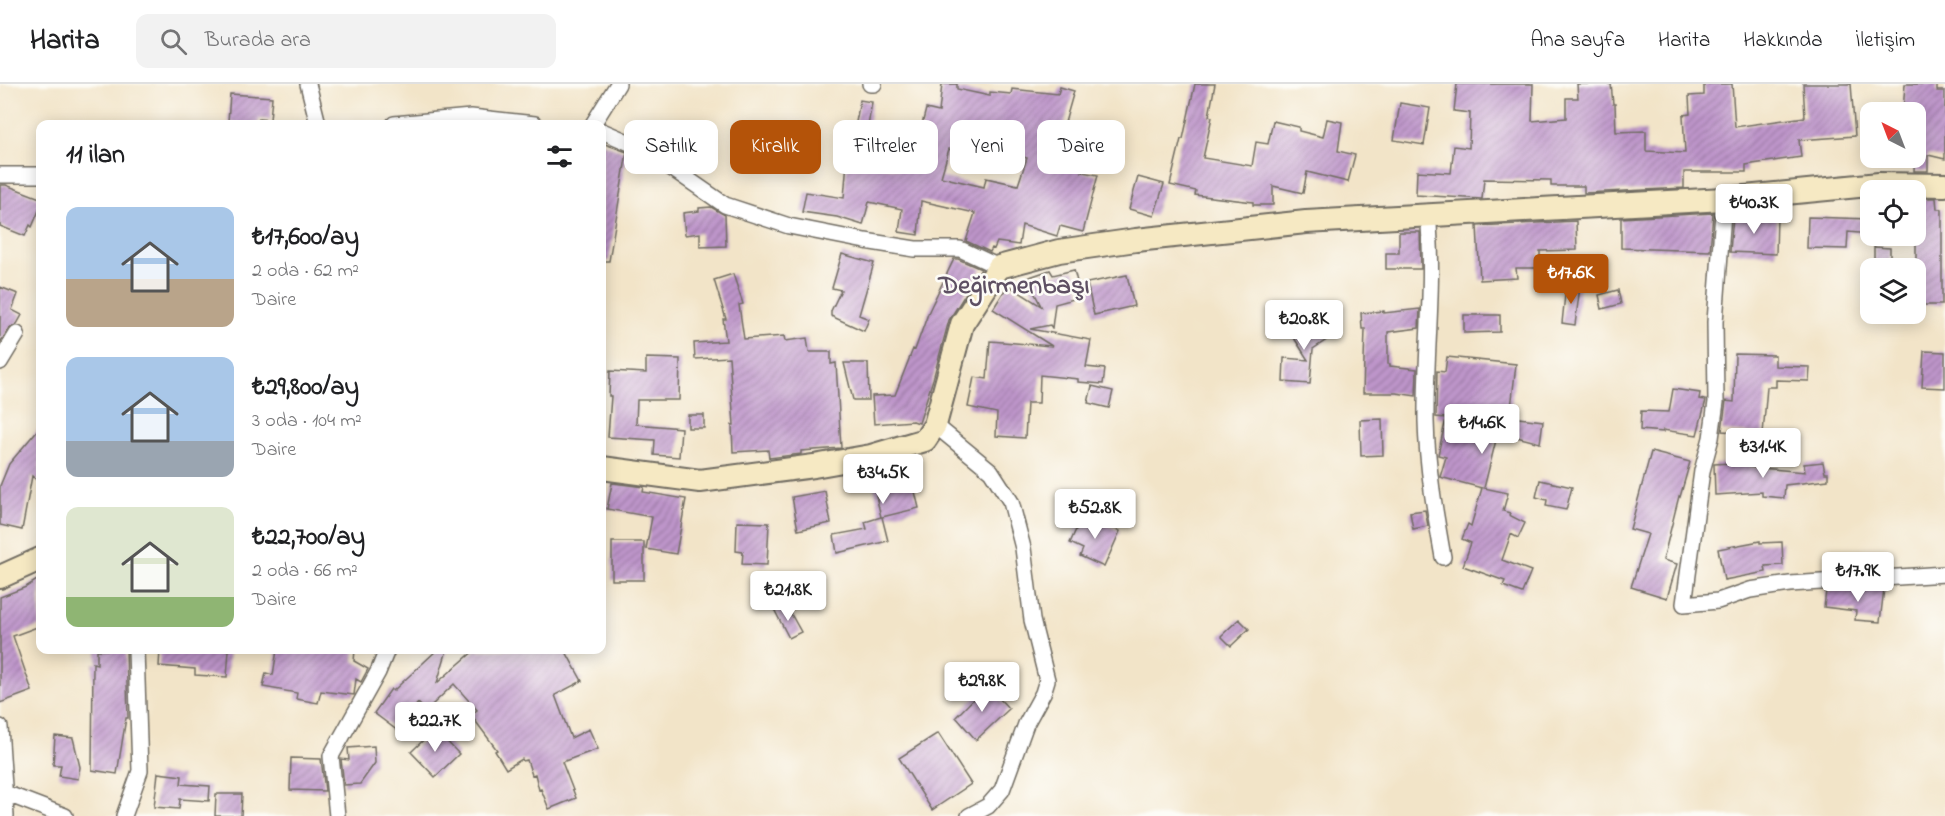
<!DOCTYPE html>
<html lang="tr">
<meta charset="utf-8">
<style>
body{margin:0;font-family:"Indie Flower",sans-serif;background:#f2f2f2;color:#202124;height:100vh;display:flex;flex-direction:column;font-size:22px;white-space:nowrap}
*{box-sizing:border-box;margin:0}
p{font-size:20px;color:#757577}
.icon{flex:none;width:33px;height:33px;fill:none;stroke:currentColor;stroke-width:2;stroke-linecap:round;stroke-linejoin:round}
.map{position:relative;flex:1;overflow:hidden}
.panel{position:absolute;left:36px;top:36px;width:570px;height:534px;display:flex;flex-direction:column;background:#fff;border-radius:12px;box-shadow:0 3px 15px #0003}
.panel>*{flex:none}
.hud{position:absolute;left:624px;top:36px;width:570px;height:54px;display:flex;gap:12px}
.needle{width:39px;rotate:318deg}
.buttons{position:absolute;left:1860px;top:18px;display:grid;gap:12px}
.buttons a{display:grid;place-items:center;width:66px;height:66px;border-radius:12px;background:#fff;box-shadow:0 3px 15px #0003;font-size:30px}
.price{position:absolute;translate:-50% -51px;padding:0 14px;border-radius:6px;background:#fff;color:#222;font-size:20px;line-height:39px;filter:drop-shadow(0 2px 3px #0008)}
.price::after{content:'';position:absolute;left:50%;top:36px;width:18px;height:14px;margin-left:-9px;background:inherit;clip-path:polygon(0 0,100% 0,50% 100%)}
.price.on{background:#b45309;color:#fff}
ul{padding:0;list-style:none}
li{display:flex;align-items:center;gap:18px;height:150px;padding:0 30px}
li span{display:grid;place-items:center;flex:none;width:168px;height:120px;border-radius:12px;color:#555}
li>.icon{margin-inline-start:auto}
span .icon{width:72px;height:72px;fill:#fffc;stroke-width:1}
li b{font-size:26px}
h2{display:flex;justify-content:space-between;align-items:center;height:72px;padding:0 30px;font-size:26px}
.tag{padding:0 21px;border-radius:12px;background:#fff;box-shadow:0 3px 15px #0003;font-size:21px;line-height:54px}
.tag.on{background:#b45309;color:#fff}
header{display:flex;align-items:center;gap:36px;box-sizing:border-box;height:84px;padding:0 30px;background:#fff;border-bottom:2px solid #e0e0e0}
header strong{font-size:28px}
nav{display:flex;gap:33px;margin-inline-start:auto;font-size:21px}
.search{width:420px;height:54px;background:#f2f2f2;display:flex;align-items:center;gap:15px;box-sizing:border-box;padding:0 21px;border-radius:12px;color:#757577;font-size:22px}
.map>svg:first-child{display:block}
.building{fill:url(#building-hatch);fill-rule:evenodd}
.lines{fill:none;stroke-linecap:round;stroke-linejoin:round}
.street-casing{stroke:#716c62;stroke-width:18}
.secondary-casing{stroke:#716c62;stroke-width:26}
.street{stroke:#fff;stroke-width:15}
.secondary{stroke:#f6e9c3;stroke-width:22}
.labels{text-anchor:middle;dominant-baseline:central;stroke-width:5;stroke-linejoin:round;paint-order:stroke}
.quarter-label{font-size:27px;font-weight:bold;fill:#5e5063;stroke:#fdfcf7}
</style>
<header>
<strong>Harita</strong>
<div class="search"><svg class="icon" aria-label="search" viewBox="0 0 24 24"><circle cx="10" cy="10" r="6"/><path d="M15 15l6 6"/></svg>Burada ara</div>
<nav><a>Ana sayfa</a><a>Harita</a><a>Hakkında</a><a>İletişim</a></nav>
</header>
<div class="map">
<svg width="1945" height="732" viewBox="0 0 1945 732">
<defs>
<pattern id="building-hatch" width="6" height="6" patternUnits="userSpaceOnUse" patternTransform="scale(1.5)"><rect width="6" height="6" fill="#be95ca"/><path d="M-1 1l2-2M0 6l6-6M5 7l2-2" fill="none" stroke="#9b7aa4"/></pattern>
</defs>
<rect width="100%" height="100%" fill="#fdfcf7"/>
<filter id="ink" filterUnits="userSpaceOnUse"><feTurbulence type="fractalNoise" baseFrequency=".0167" numOctaves="2"/><feDisplacementMap in="SourceGraphic" scale="12" xChannelSelector="R" yChannelSelector="G"/><feConvolveMatrix kernelMatrix="1 2 1 2 8 2 1 2 1" color-interpolation-filters="sRGB"/></filter>
<filter id="wash" filterUnits="userSpaceOnUse"><feTurbulence type="fractalNoise" baseFrequency=".008" numOctaves="4" result="noise"/><feDisplacementMap in="SourceGraphic" scale="24" xChannelSelector="R" yChannelSelector="G"/><feGaussianBlur stdDeviation="1.35" result="paint"/><feColorMatrix in="noise" values="0 0 0 0 0 0 0 0 0 0 0 0 0 0 0 0 0 1.4 0 .05"/><feComposite in="paint" operator="in"/></filter>
<g filter="url(#wash)">
<rect width="100%" height="100%" fill="#f2e4c8"/>
<g id="blocks">
<path class="building" d="M942 0H957V5L990 12V8L1011 10 1012 5 1058 10 1060 3 1074 7 1062 49 1091 58 1082 88 1098 91 1083 148 1060 142 1057 152 1022 141 1019 161 997 158 994 165 992 164 990 168 966 157 975 129 921 117 918 151 899 148 902 125 869 118 863 141 837 133 802 128 806 108 844 114 847 77H849L860 16 872 18 862 78 898 85 901 74 913 76 926 25 939 28ZM988 63 1027 74 1018 101 986 94 984 103 941 93 949 65 983 76Z
M1195 0H1215L1209 32 1212 33 1203 74 1252 82 1256 58 1268 60 1273 37 1299 43V47L1323 53 1327 35 1342 38 1338 67 1355 71 1348 98 1307 88 1303 109 1273 102V121H1253V118L1195 111 1196 107 1170 101 1181 55H1183Z
M1457 0H1533L1532 37 1566 34V14H1578L1577 0H1611L1613 20H1615L1616 48 1646 47V67L1685 69 1683 31 1690 30 1689 12 1704 11V0H1732L1735 43 1805 33 1803 0H1851L1855 52 1799 56 1801 73 1746 81V88H1684V104L1584 109V102H1551V96L1484 95 1482 115 1416 111 1417 87 1451 89 1454 62 1469 64 1470 29 1454 27Z
M1905 0H1937V7H1945V75L1928 71V87H1914L1916 28H1903Z
M230 10 272 13 270 36 259 35 258 40H239L228 38Z
M1400 19 1430 24 1424 61 1394 56Z
M602 59 627 68 609 177H602Z
M1138 93 1164 100 1154 132 1129 125Z
M0 101H6L40 114V124L32 143 30 141 25 152 0 142Z
M1916 114H1936L1937 125H1942V221H1916Z
M711 123 725 131 726 162 700 163V149L685 151 683 129 699 127V124Z
M1713 129 1710 167 1621 164V134Z
M1733 132 1777 133 1776 170 1730 168Z
M1808 133 1870 135V150L1848 148 1847 165 1807 164Z
M1576 137 1577 166 1540 167V184H1516L1517 194 1480 196 1477 142Z
M1399 148H1420L1421 185H1386V169H1399Z
M1874 163 1890 164V182H1874Z
M842 170 874 179 859 231 869 235 864 247 831 232V227L841 206 832 204Z
M954 175H958L981 185 949 236 933 295 919 339 913 337 874 340 872 312 895 311 913 265 915 266 929 227Z
M1050 186 1053 191 1074 186 1081 213 1055 220 1052 244 1050 241 1030 245 1091 256 1086 283 1105 285 1103 300 1078 298V295L1040 291 1039 319H1027L1025 354 996 352 997 329 968 323 974 293 987 295 990 257 1052 262 993 225 1008 201 1041 222 1027 194Z
M733 190 743 220 739 221 744 255 784 252 785 257 807 254 809 268H831V280L836 279 841 364 801 367V370L769 374 768 366 733 368 732 341H734L729 273 695 275 694 259 726 257 723 235H726L714 196Z
M1127 191 1134 222 1094 231 1087 199Z
M1566 201 1580 203 1575 241 1562 239Z
M0 203 18 210 12 226 22 231 17 240 9 245 0 259Z
M1618 206 1621 220 1602 225 1599 211Z
M1420 225 1419 244 1388 248V280H1390V282L1417 285 1416 312 1396 309H1363L1365 245H1362L1361 229 1384 227V229Z
M1312 231 1328 255 1313 265 1310 300 1283 298 1284 274 1308 276 1289 246Z
M1464 231H1500V248L1464 249Z
M1924 267 1945 268V304L1922 303Z
M1735 270 1775 271V282L1810 283 1809 297 1776 296V303H1767L1763 350 1722 347 1726 317 1734 318Z
M1447 273 1516 280 1510 333 1543 337 1540 359 1498 348 1484 404 1508 409 1503 427 1510 429 1509 431 1525 439 1518 454 1511 450 1502 476 1531 487 1522 509 1503 502 1505 497 1463 482 1471 459 1462 455 1468 440 1471 442 1482 404 1440 393 1446 373 1438 371 1446 334 1436 333 1437 287 1445 288Z
M646 274 680 275 679 316H637L636 340 681 344 679 373 654 371 655 356 608 353 611 312H609L610 287 646 289Z
M844 279H868L869 316H853Z
M1092 302 1113 307 1109 324 1088 319Z
M1673 305 1700 309 1699 315 1706 316 1697 351 1663 346V348L1640 346 1641 327 1669 328Z
M688 331H704V344H688Z
M1382 335 1383 371 1361 372 1360 336Z
M40 343V399L32 392 22 446 0 441V402L9 380Z
M1651 368 1690 378 1680 413 1679 412 1663 476 1677 480 1667 514 1631 503 1648 450 1630 445Z
M907 375 919 424 882 433 888 457 837 469 834 451 867 445 865 438 881 433 870 386Z
M1750 378V383L1805 388 1804 380 1823 378 1825 389H1828V396L1785 401 1784 414 1762 412V408L1715 411 1714 380Z
M1540 396 1572 403 1566 426 1546 422 1547 416 1536 413Z
M612 399 644 403 643 408 686 415 676 470 646 465 652 433 607 425Z
M825 407 831 439 798 446 792 413Z
M1425 426 1428 442 1413 445 1410 428Z
M1083 430 1120 447 1104 483 1080 472 1083 465 1070 459Z
M737 438 769 439 767 481 742 480 743 468 736 467Z
M1760 457V459L1782 458 1783 481 1765 482 1766 488 1724 496 1718 465Z
M612 458H644V496H612Z
M40 494V542L13 552 32 607 0 619V513L26 503Z
M1884 504 1880 538 1855 536 1856 527 1824 523 1826 507Z
M786 521 801 548 789 554 775 527Z
M1239 535 1249 545 1231 562 1221 552Z
M97 566H126L128 634H126L117 690 92 686 93 579 97 580Z
M160 566H229L227 593 195 591V585L159 582Z
M277 566H355L354 577 368 585 361 598 356 595 354 611 321 607 318 619 296 615 297 609 263 603 266 589 273 591Z
M437 566H447L437 599 475 566H565L582 597 555 611 571 654 589 645 598 665 562 678 576 714 549 725 541 705 539 706 535 690 532 691 527 676 523 677 522 675 506 685 495 667 497 666 471 631 477 626 454 600 431 622 429 630 418 619 398 647 374 629 391 605 393 607Z
M987 601 1009 625 976 656 956 633Z
M435 645 459 670 435 693 411 668Z
M938 649 971 700 932 726 899 674Z
M55 652 73 654 80 683 78 695 59 692 61 681H53Z
M374 662 375 679 360 700 344 701 341 675 349 676 348 664Z
M291 674 321 675 325 707 290 706Z
M158 689 182 692 181 700 210 702 209 717 180 715 179 725 154 723Z
M216 710H242L241 732H215Z"/>
</g>
</g>
<g filter="url(#ink)">
<use href="#blocks" fill-opacity="0" stroke="#716c62" stroke-width="1.5"/>
<g class="lines">
<g class="street-casing">
<path id="street" d="M308 0 318 40
M870 0H874
M394 40 471 33 535 40
M593 40 618 0
M602 47 644 65 725 121 789 142 865 157 915 165H960L999 183
M0 91H40
M1724 115 1715 238 1716 318 1711 354 1702 387 1684 520 1718 517 1750 506 1790 500 1945 490
M1428 130C1435 199 1425 268 1426 337 1427 383 1435 428 1443 473
M0 278 17 250
M935 341 991 387 1011 418 1023 464 1032 536 1047 596 1043 609 1026 640 1002 706 988 722 969 732
M0 643 6 732
M5 709 65 732
M124 732 140 687 136 566
M337 732 331 672 378 588 387 566"/>
</g>
<g class="secondary-casing">
<path id="secondary" d="M602 384 700 397 814 382 871 372 925 356 935 341 962 240 999 183 1059 167 1136 156 1306 138 1724 115 1879 100 1945 101
M0 493 40 475"/>
</g>
<use href="#street" class="street"/>
<use href="#secondary" class="secondary"/>
</g>
</g>
<g class="labels">
<g class="quarter-label">
<text x="1014" y="202">Değirmenbaşı</text>
</g>
</g>
</svg>
<div class="buttons">
<a><svg class="needle" viewBox="-14 -14 28 28"><path d="M0-13l5 13h-10z" fill="#e53935"/><path d="M0 13l5-13h-10z" fill="#757577"/></svg></a>
<a><svg class="icon" aria-label="locate" viewBox="0 0 24 24"><circle cx="12" cy="12" r="6"/><path d="M12 2v4M12 18v4M2 12h4M18 12h4"/></svg></a>
<a><svg class="icon" aria-label="layers" viewBox="0 0 24 24"><path d="M12 4l9 5-9 5-9-5zM3 14l9 5 9-5"/></svg></a>
</div>
<b class="price" style="left:1754px;top:151px">₺40.3K</b>
<b class="price on" style="left:1571px;top:221px">₺17.6K</b>
<b class="price" style="left:1304px;top:267px">₺20.8K</b>
<b class="price" style="left:1482px;top:371px">₺14.6K</b>
<b class="price" style="left:1763px;top:395px">₺31.4K</b>
<b class="price" style="left:883px;top:421px">₺34.5K</b>
<b class="price" style="left:1095px;top:456px">₺52.8K</b>
<b class="price" style="left:1858px;top:519px">₺17.9K</b>
<b class="price" style="left:788px;top:538px">₺21.8K</b>
<b class="price" style="left:982px;top:629px">₺29.8K</b>
<b class="price" style="left:435px;top:669px">₺22.7K</b>
<div class="hud">
<a class="tag">Satılık</a>
<a class="tag on">Kiralık</a>
<a class="tag">Filtreler</a>
<a class="tag">Yeni</a>
<a class="tag">Daire</a>
</div>
<section class="panel">
<h2>11 ilan<svg class="icon" aria-label="filters" viewBox="0 0 24 24"><path d="M4 7h16M4 17h16"/><circle cx="9" cy="7" r="2"/><circle cx="15" cy="17" r="2"/></svg></h2>
<ul>
<li><span style="background:linear-gradient(#a9c7e8 60%,#b9a48a 0)"><svg class="icon" aria-label="home" viewBox="0 0 24 24"><path d="M3 11l9-7 9 7M6 9v11h12V9"/></svg></span><div><b>₺17,600/ay</b><p>2 oda · 62 m²</p><p>Daire</p></div></li>
<li><span style="background:linear-gradient(#a9c7e8 70%,#9aa5b1 0)"><svg class="icon" aria-label="home" viewBox="0 0 24 24"><path d="M3 11l9-7 9 7M6 9v11h12V9"/></svg></span><div><b>₺29,800/ay</b><p>3 oda · 104 m²</p><p>Daire</p></div></li>
<li><span style="background:linear-gradient(#dfe7d0 75%,#8fb573 0)"><svg class="icon" aria-label="home" viewBox="0 0 24 24"><path d="M3 11l9-7 9 7M6 9v11h12V9"/></svg></span><div><b>₺22,700/ay</b><p>2 oda · 66 m²</p><p>Daire</p></div></li>
</ul>
</section>
</div>
